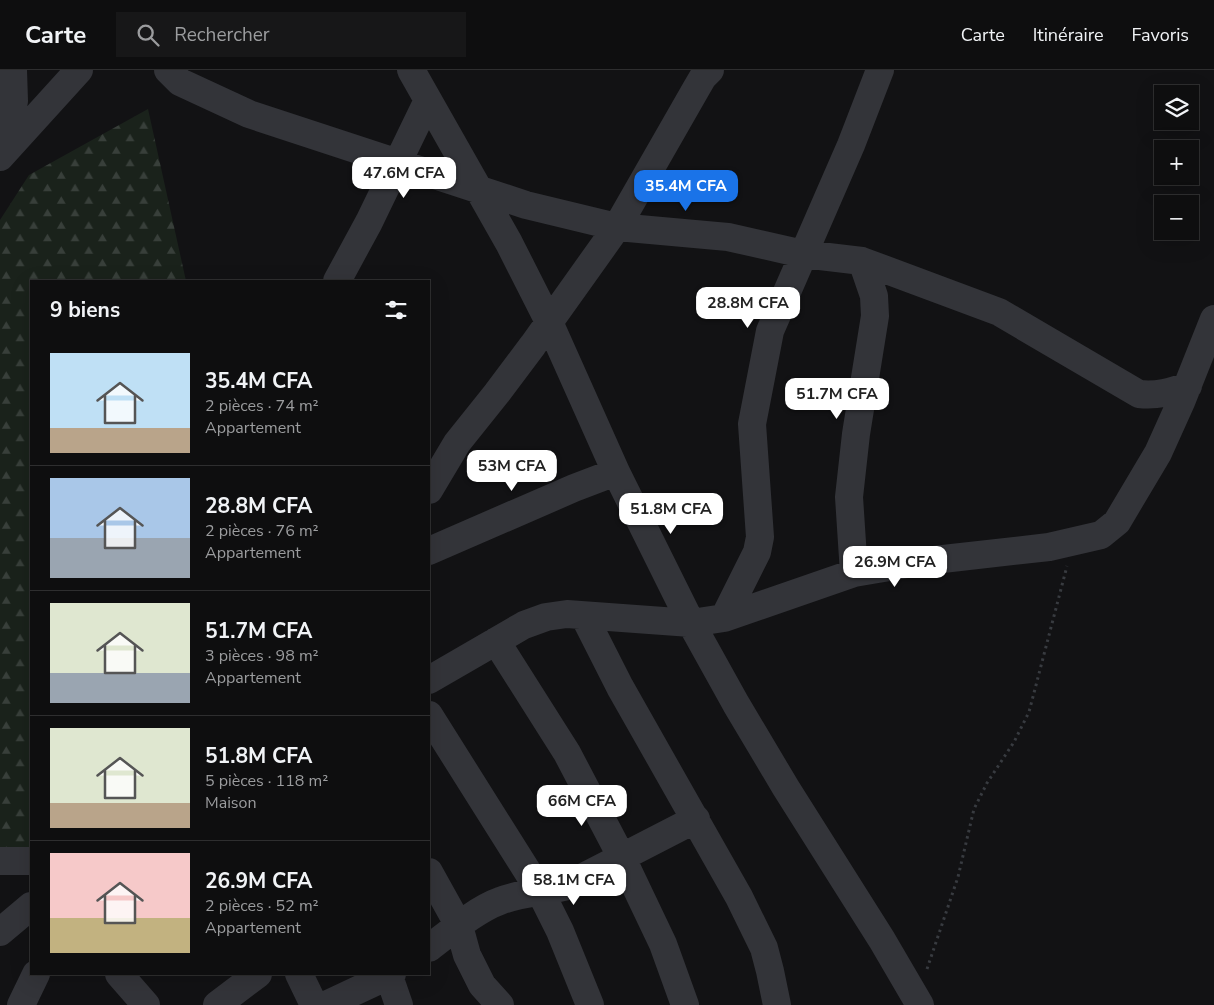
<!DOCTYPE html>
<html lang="fr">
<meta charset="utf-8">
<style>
body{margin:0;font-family:"Nunito Sans",sans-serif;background:#171718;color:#f1f3f6;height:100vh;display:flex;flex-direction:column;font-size:19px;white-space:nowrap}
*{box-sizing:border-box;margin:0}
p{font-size:16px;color:#9b9c9e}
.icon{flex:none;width:28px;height:28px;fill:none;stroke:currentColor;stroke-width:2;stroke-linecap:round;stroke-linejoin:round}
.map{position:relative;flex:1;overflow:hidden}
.side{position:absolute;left:30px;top:210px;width:400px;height:695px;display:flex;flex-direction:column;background:#0e0e0f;border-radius:0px;box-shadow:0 5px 20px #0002,0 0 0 1px #2e2e2f}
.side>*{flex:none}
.controls{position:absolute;left:1154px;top:15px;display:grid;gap:10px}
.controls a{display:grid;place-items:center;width:45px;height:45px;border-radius:0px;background:#0e0e0f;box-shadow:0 5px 20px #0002,0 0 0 1px #2e2e2f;font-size:25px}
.price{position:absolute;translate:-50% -42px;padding:0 11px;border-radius:10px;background:#fff;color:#222;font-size:16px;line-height:32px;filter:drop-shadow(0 1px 2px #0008)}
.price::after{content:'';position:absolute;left:50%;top:30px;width:15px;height:11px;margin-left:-8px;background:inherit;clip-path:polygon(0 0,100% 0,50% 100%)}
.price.on{background:#1a73e8;color:#fff}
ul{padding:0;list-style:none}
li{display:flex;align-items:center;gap:15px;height:125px;padding:0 20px}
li+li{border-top:1px solid #2e2e2f}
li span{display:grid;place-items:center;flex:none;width:140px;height:100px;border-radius:0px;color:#555}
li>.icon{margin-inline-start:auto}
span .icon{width:60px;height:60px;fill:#fffc;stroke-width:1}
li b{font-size:21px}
h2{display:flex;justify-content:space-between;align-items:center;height:60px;padding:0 20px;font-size:21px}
header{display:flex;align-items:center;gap:30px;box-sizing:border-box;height:70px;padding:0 25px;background:#0e0e0f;border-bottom:1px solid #2e2e2f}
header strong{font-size:24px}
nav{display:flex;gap:28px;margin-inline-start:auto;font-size:18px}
.search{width:350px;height:45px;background:#171718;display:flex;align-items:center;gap:12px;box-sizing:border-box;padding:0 18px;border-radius:0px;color:#9b9c9e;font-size:19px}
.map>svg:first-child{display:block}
.forest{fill:url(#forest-firs)}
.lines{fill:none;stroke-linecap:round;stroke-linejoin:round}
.path{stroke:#383b40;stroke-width:3;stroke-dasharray:2.5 4;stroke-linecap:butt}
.minor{stroke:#333439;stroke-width:28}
</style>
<header>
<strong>Carte</strong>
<div class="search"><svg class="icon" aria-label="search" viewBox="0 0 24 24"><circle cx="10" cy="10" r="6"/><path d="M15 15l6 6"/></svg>Rechercher</div>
<nav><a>Carte</a><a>Itinéraire</a><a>Favoris</a></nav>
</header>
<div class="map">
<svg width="1214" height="935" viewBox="0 0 1214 935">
<defs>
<pattern id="forest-firs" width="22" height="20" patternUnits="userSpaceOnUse" patternTransform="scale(1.25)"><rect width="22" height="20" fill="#1a221b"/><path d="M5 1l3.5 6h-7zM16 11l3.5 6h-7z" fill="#383f3a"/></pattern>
</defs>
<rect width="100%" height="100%" fill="#121214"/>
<path class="forest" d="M148 39 186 211H31V780L0 778V150L29 105Z"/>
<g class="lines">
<path class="path" d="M927 899 958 807 974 739 987 713 1014 672 1029 642 1067 496"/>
<path class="minor" d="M168 0 180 12 249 44 526 135 617 157 728 167 803 184 862 191 999 242 1139 324C1157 326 1171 322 1188 316
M411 0 509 173 549 252 616 402 691 553 736 634 786 718 882 870 920 935
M2 82 14 31 13 0
M0 87 79 0
M337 211 369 152 428 30
M429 420 457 373 497 323 533 275 617 157 696 19 703 7 710 0
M429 481 574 418 616 402
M854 503 849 427 856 364 875 246 874 226 862 191
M584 546 620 617 739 827 764 878 770 901 777 935
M724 548 757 482 760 467 752 354 770 261 851 75 880 0
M496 571 567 683 622 788 663 874 685 935
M429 610 524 555 546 547 567 544 691 553 724 548 854 503 925 491 1049 477 1101 465 1117 452 1158 383 1181 332 1214 249
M429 645 541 823 560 861 590 935
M0 791H31
M429 802 459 856 467 885 482 915 500 935
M0 862 31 836
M429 878C449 863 477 839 500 831 520 823 543 822 564 817L696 749
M119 904 146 935
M299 904 314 935
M389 906 399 935
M21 935 36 904
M217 935 258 904
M326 935 392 904"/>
</g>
</svg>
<div class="controls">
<a><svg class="icon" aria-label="layers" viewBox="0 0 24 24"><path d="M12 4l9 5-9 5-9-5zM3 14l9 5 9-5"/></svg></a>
<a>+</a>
<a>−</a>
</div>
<b class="price" style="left:404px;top:129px">47.6M CFA</b>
<b class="price on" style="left:686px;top:142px">35.4M CFA</b>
<b class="price" style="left:748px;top:259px">28.8M CFA</b>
<b class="price" style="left:837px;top:350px">51.7M CFA</b>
<b class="price" style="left:512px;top:422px">53M CFA</b>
<b class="price" style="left:671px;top:465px">51.8M CFA</b>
<b class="price" style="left:895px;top:518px">26.9M CFA</b>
<b class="price" style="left:582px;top:757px">66M CFA</b>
<b class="price" style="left:574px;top:836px">58.1M CFA</b>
<section class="side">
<h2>9 biens<svg class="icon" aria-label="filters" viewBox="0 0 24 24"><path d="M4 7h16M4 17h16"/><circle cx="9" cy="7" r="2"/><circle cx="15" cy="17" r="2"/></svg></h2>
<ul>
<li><span style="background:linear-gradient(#bfe0f5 75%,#b9a48a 0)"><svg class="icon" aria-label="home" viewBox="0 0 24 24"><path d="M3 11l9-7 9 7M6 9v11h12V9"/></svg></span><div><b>35.4M CFA</b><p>2 pièces · 74 m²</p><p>Appartement</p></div></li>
<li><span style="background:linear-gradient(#a9c7e8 60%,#9aa5b1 0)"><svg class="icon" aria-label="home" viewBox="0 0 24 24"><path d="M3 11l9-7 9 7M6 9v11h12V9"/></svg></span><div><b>28.8M CFA</b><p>2 pièces · 76 m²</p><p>Appartement</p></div></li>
<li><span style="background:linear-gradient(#dfe7d0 70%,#9aa5b1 0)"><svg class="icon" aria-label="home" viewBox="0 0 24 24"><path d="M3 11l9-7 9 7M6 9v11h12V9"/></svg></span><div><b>51.7M CFA</b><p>3 pièces · 98 m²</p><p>Appartement</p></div></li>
<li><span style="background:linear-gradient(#dfe7d0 75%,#b9a48a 0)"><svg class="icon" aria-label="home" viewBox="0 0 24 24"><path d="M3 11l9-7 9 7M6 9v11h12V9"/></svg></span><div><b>51.8M CFA</b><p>5 pièces · 118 m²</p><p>Maison</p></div></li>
<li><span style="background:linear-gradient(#f6c9c9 65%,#c2b280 0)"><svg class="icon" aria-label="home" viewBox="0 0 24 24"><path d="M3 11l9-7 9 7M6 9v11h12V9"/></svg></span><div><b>26.9M CFA</b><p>2 pièces · 52 m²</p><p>Appartement</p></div></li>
</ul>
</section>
</div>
